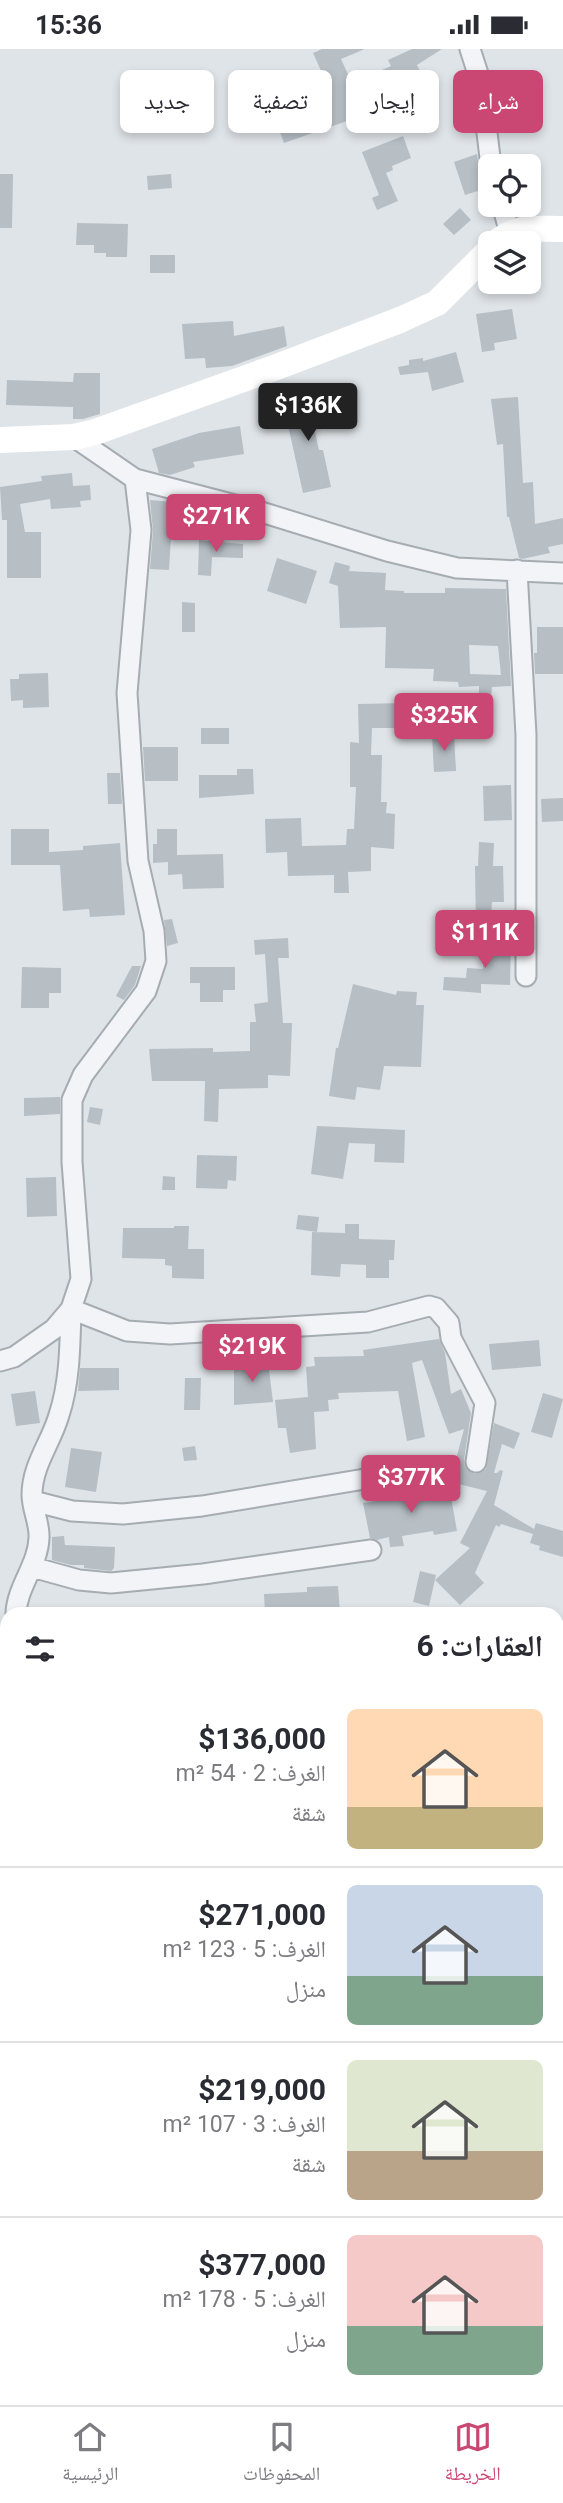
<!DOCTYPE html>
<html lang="ar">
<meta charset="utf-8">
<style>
body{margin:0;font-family:Roboto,"Noto Naskh Arabic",sans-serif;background:#f7f7f7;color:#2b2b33;direction:rtl;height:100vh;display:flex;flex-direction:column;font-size:26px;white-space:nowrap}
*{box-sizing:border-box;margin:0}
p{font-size:23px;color:#7c7c81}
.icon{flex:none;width:38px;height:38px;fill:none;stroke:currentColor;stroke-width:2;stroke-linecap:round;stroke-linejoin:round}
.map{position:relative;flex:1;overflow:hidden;direction:ltr}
.drawer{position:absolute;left:0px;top:1558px;width:564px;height:800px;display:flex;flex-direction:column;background:#fff;border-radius:21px 21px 0 0;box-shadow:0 4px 10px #0003;direction:rtl}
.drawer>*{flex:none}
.banner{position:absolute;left:21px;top:21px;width:522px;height:63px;direction:rtl;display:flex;gap:14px}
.buttons{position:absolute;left:478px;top:105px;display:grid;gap:14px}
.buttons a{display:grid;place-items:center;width:63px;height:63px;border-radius:10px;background:#fff;box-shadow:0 4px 10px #0003;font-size:35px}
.price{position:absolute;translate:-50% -60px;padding:0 16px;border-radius:7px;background:#ca4774;color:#fff;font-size:23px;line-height:46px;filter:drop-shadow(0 2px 4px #0008)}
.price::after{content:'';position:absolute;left:50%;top:42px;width:21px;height:16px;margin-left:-10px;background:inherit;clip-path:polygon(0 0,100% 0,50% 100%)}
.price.active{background:#222;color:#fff}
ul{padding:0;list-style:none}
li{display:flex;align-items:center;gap:21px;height:175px;padding:0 21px}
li+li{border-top:2px solid #e1e1e2}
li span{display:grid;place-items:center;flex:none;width:196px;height:140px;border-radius:10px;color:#555}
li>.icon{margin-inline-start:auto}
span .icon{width:84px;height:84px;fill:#fffc;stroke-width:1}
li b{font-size:30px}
h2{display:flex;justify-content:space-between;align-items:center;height:84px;padding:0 21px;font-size:30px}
.tag{padding:0 24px;border-radius:10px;background:#fff;box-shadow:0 4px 10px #0003;font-size:24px;line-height:63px}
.tag.active{background:#ca4774;color:#fff}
.status{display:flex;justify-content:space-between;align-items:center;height:49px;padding:0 35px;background:#fff;direction:ltr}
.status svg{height:19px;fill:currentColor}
.tabs{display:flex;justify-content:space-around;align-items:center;height:98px;border-top:2px solid #e1e1e2;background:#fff;font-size:19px;color:#7c7c81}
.tabs a{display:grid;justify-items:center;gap:4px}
.tabs .active{color:#ca4774}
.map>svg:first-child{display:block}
.green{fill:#c8d2c1}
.building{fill:#b7bfc5;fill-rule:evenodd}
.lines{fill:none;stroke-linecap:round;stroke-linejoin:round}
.street-casing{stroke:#a5acb2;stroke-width:23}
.street{stroke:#f2f4f7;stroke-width:19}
.secondary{stroke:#fff;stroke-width:26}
</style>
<div class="status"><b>15:36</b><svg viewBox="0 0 49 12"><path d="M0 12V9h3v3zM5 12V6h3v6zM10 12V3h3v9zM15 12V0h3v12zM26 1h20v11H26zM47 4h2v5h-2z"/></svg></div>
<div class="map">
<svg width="563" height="2356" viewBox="0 0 563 2356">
<rect width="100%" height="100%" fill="#dfe4e8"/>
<path class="green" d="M563 2204V2356H432L434 2350H556V2209Z
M60 2350H114L118 2356H65Z"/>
<path class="building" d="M322 0H365L341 10 352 34 391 17 388 11 412 0H442L417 16 426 34 401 46 403 52 348 76 347 72 284 94 277 75 267 79 262 66 271 63 268 54 326 33 313 4Z
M403 87 411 109 392 117 393 121 386 124 398 152 377 161 372 149 379 146 362 103Z
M477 105 479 119 487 139 465 146 454 113Z
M0 125H13L12 179H0Z
M171 125 172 139 148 141 147 127Z
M460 159 471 171 454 186 443 175Z
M77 174 128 175 127 208H106V204H94V196H76Z
M150 206H175V224H150Z
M512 260 517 290 494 294 495 301 482 303 476 265Z
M233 272 234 287 284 277 287 297 232 317 206 319 205 309 185 310 182 275Z
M456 303 464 333 432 342 428 323 400 326 398 318 409 316V311L423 309V312Z
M74 324H100V365L83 370H73V358L6 356 7 331 73 333Z
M324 348 329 370 313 374 319 401H323L331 438 303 444 284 358Z
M518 348 523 434 533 433 535 475 563 469V495L548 498 550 504 522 510 519 509 509 468H507L503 395 497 396 491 350Z
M240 377 244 405 193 413 195 418 170 426 159 424 152 400 199 384Z
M72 424 73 437 90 436 91 451 80 452 81 458 51 460 50 450 20 455 25 483H41V529H7V471H2L0 438 42 432 41 427Z
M150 451 173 453 195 458 194 474 172 473 169 521 150 520 153 482Z
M199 491 243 495V509L212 508 211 527 198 526Z
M277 509 317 522 306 555 267 542Z
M335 513 350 517 349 522 386 524 385 541 404 542V544H445V539L506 540 511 637 492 638 491 650H479V637L459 638 458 633 433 632 434 620 385 619 386 578 340 579 338 537 329 534ZM469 596 498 597 501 626 470 625Z
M182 553 195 554V583H182Z
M537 578H563V625H535L534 604H537Z
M48 624 49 658 23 659V651L11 652 10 630H19V625Z
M405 654V679H372L371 706H382L381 753H387L386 764 395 765 394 800 371 798V822L348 823 349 844H334V826L288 827 287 803 266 804 265 770 301 769 302 797 346 796 347 780H354L356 738H350V693L359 694 358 655Z
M201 679H229V695H201Z
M454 686 456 722 434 723 432 687Z
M143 698H178V732H145Z
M237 720H253L254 745 199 749V726H237Z
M107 724H120L122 755H108Z
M511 736 512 771 484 772 483 737Z
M563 749V772L542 773 541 750Z
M11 780H49V803L83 801V797L120 794 125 866 90 868 89 860 63 862 60 816H11Z
M157 780H177V806L223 805 224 839 183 840 182 825 168 826V813L153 814V795H157Z
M479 793 494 794 493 817H503L504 853H492L490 879 476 878 475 817H478Z
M172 870 178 894 167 897 164 871Z
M288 889 289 909H278L283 974H292L290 1027 268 1026V1039L219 1040 218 1073 204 1072 205 1032H152L149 1000 213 999V1003L250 1002V973H256L254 955 268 953 265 905 255 906 254 891Z
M483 893 511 894 510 936 481 935V944L443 941 444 928 466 929 467 919 483 920Z
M132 917H141L135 936 124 951 116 947Z
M22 918 61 919V944H49V959H21Z
M190 918H235V941H223V953H200V934H190Z
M353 935 396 946 397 942 417 943 416 956H424L421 1018 384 1017 380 1041 357 1038 355 1051 329 1047 336 999H338Z
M60 1048V1065L24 1067V1049Z
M90 1058 103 1060 100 1076 87 1073Z
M317 1077 405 1081 404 1114 374 1113 375 1095 349 1094 343 1130 311 1125Z
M197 1106 237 1107 236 1132 228 1131 227 1140 196 1139Z
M163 1127 175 1128V1141H162Z
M56 1128 57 1167 27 1168 26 1129Z
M298 1166 319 1168 317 1183 296 1180Z
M345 1175H359V1190L395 1191 394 1211H389V1229H366V1216L341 1215 340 1228 311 1226 312 1183 345 1184Z
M174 1177H189L188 1200H204V1230L172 1229V1217L165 1216V1210L122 1209 123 1179H174Z
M439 1290 445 1304 451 1345 461 1340 471 1364 464 1411 465 1418 475 1425 486 1420 494 1374 520 1384 514 1400 502 1395 494 1424H497L500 1421 503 1422 494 1456 534 1480 536 1474 563 1482V1508L539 1501 540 1497 530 1494 533 1485 501 1475 499 1478 496 1476 475 1524 484 1534 460 1556 435 1531 470 1499 460 1494 487 1442 450 1433 464 1380 449 1385 422 1311 412 1314 425 1388 407 1392 398 1342 338 1344 339 1350 328 1351 329 1362 314 1363 316 1400 290 1404 286 1379H278L275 1351 308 1348 306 1318 315 1317 314 1308 364 1307 363 1301Z
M539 1291 541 1317 492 1321 489 1295Z
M268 1313 273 1353 234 1356V1316Z
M80 1319H119V1341L78 1342Z
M185 1329H201L200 1361H184Z
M35 1342 40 1374 16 1377 11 1345Z
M543 1344 563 1350 552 1389 531 1383Z
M195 1397 197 1411 184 1412 182 1399Z
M71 1399 102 1403 96 1443 65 1438Z
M449 1437 457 1482 434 1486 433 1482 402 1487 404 1497 390 1498 389 1488 377 1491 370 1489 363 1454 376 1452V1449Z
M64 1487 65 1496 115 1498 114 1519 111 1522 84 1519V1516H71L52 1511V1488Z
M420 1522 436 1526 429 1557 413 1553Z
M338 1537 340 1564H265L264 1545 307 1543V1538Z"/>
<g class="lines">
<g class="street-casing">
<path id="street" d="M470 0 481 34 491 117
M502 156 510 184
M74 388 135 430 258 462 387 502 457 519 563 524
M517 521 526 686V927
M0 1312 14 1308 54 1280 71 1260 81 1230 72 1113V1051L83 1026 146 942 156 912 154 882 138 812 127 644 141 481 135 430
M33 1452 72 1462 123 1465 202 1457 407 1423
M32 1518 79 1531 111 1534 203 1525 371 1501
M16 1564C17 1538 38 1516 39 1489 40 1475 32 1460 32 1446 32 1416 51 1394 59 1366 70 1333 70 1295 71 1260L127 1282 170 1285 368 1273 429 1257 436 1259 449 1274 451 1289 485 1354 476 1413"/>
</g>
<use href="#street" class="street"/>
<path class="secondary" d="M496 194C518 176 536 180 563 180
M0 391 74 388 95 383 274 319 400 271 437 254 490 201"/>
</g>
</svg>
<div class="buttons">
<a><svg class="icon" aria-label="locate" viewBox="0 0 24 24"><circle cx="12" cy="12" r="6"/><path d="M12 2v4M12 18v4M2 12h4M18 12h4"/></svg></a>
<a><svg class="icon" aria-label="layers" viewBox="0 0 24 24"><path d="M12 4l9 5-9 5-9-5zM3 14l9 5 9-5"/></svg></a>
</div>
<b class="price active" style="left:308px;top:394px">$136K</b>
<b class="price" style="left:216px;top:505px">$271K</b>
<b class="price" style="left:444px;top:704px">$325K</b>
<b class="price" style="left:485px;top:921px">$111K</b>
<b class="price" style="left:252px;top:1335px">$219K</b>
<b class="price" style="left:411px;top:1466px">$377K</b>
<div class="banner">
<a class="tag active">شراء</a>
<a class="tag">إيجار</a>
<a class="tag">تصفية</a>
<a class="tag">جديد</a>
</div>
<section class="drawer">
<h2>العقارات: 6<svg class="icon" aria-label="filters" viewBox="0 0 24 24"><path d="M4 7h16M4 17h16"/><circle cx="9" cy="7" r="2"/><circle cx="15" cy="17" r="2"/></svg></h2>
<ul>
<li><span style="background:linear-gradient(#ffd9b3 70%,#c2b280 0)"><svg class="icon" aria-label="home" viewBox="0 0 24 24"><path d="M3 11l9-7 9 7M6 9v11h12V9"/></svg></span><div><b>$136,000</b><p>الغرف: 2 · 54 m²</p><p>شقة</p></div></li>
<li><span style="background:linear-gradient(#c9d6e8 65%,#7fa58c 0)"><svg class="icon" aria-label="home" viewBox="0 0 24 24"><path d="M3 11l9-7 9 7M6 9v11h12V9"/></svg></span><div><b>$271,000</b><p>الغرف: 5 · 123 m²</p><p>منزل</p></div></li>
<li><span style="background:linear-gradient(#dfe7d0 65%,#b9a48a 0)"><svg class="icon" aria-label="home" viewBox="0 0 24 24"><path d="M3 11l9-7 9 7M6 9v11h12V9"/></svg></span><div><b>$219,000</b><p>الغرف: 3 · 107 m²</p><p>شقة</p></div></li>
<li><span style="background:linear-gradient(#f6c9c9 65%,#7fa58c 0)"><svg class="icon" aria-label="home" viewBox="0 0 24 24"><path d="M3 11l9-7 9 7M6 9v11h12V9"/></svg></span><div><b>$377,000</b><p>الغرف: 5 · 178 m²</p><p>منزل</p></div></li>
</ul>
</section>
</div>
<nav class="tabs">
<a class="active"><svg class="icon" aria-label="map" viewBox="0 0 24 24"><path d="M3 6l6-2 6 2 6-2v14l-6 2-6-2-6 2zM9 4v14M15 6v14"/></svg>الخريطة</a>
<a><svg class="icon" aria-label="saved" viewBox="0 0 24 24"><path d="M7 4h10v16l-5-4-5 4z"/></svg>المحفوظات</a>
<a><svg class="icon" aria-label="home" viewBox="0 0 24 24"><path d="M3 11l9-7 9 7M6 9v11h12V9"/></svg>الرئيسية</a>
</nav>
